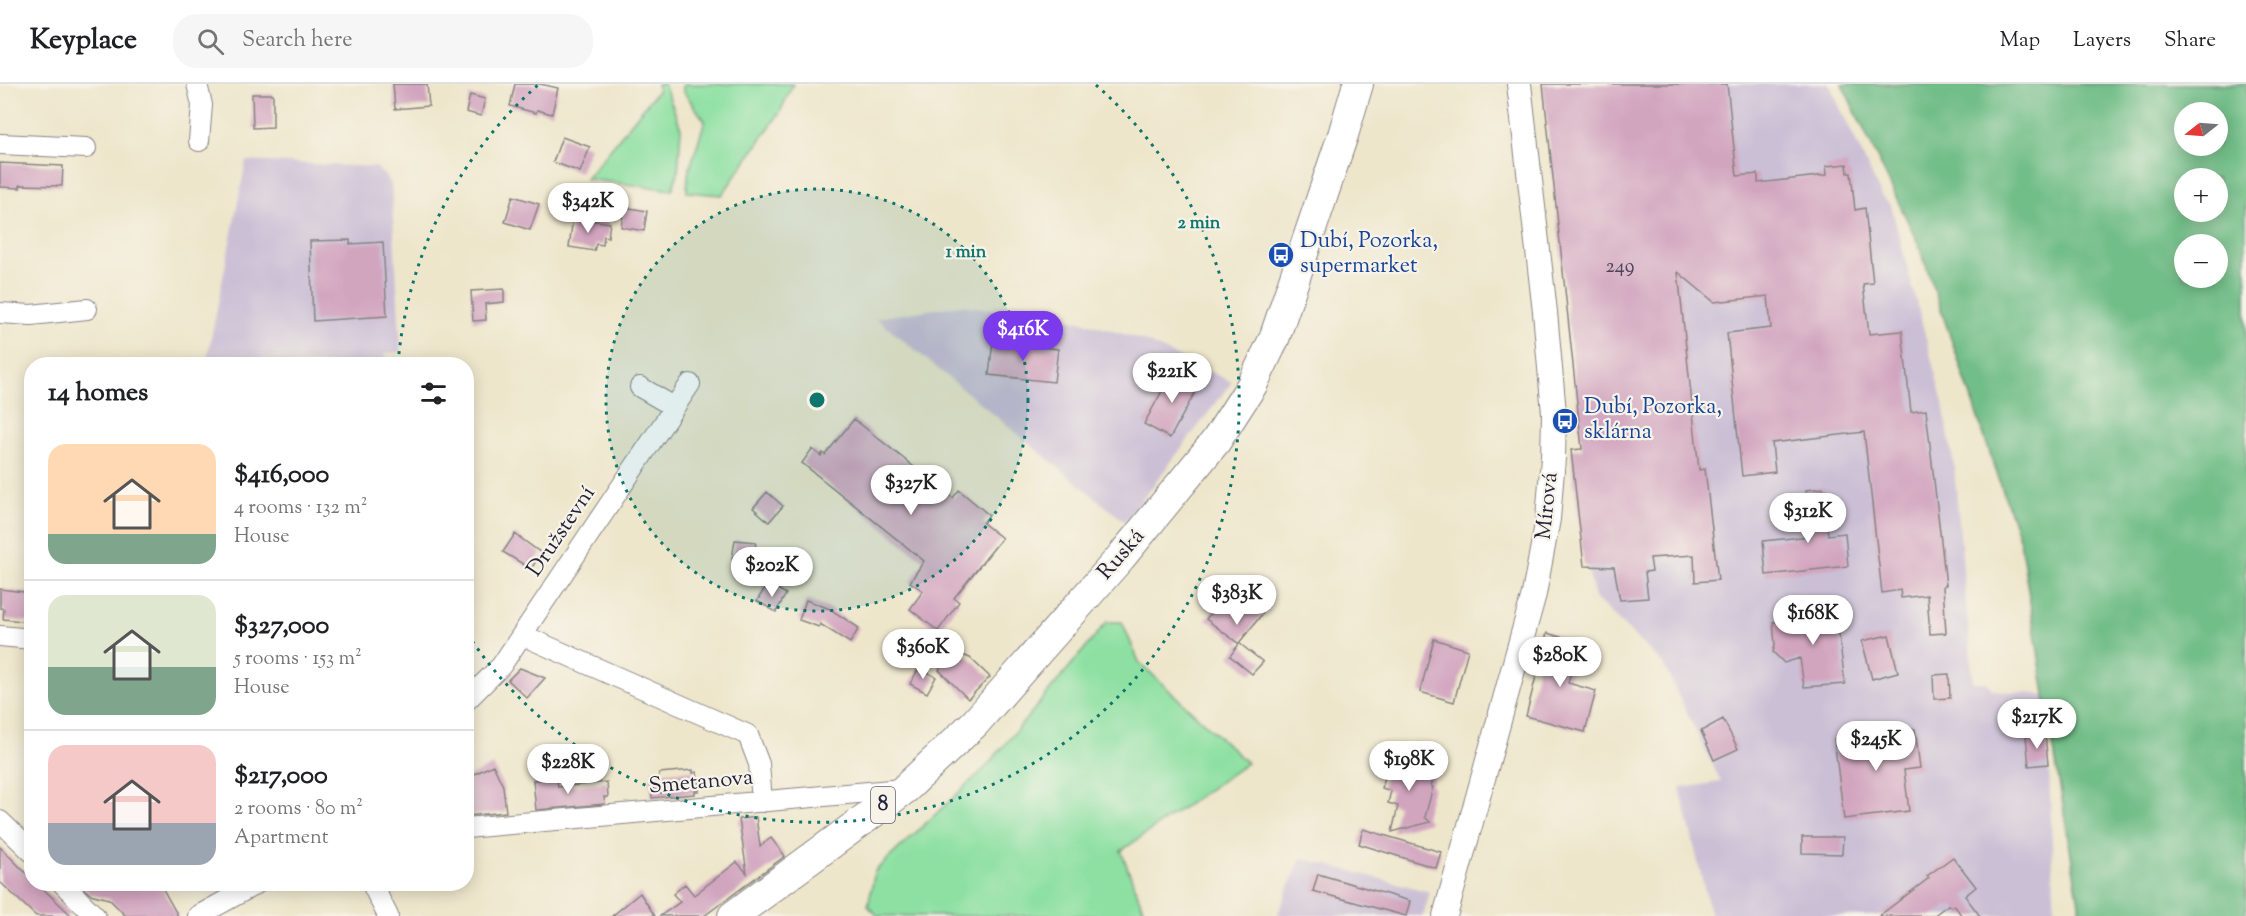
<!DOCTYPE html>
<meta charset="utf-8">
<style>
body{margin:0;font-family:"Sorts Mill Goudy",serif;background:#f6f6f6;color:#202124;height:100vh;display:flex;flex-direction:column;font-size:22px;white-space:nowrap}
*{box-sizing:border-box;margin:0}
p{font-size:20px;color:#757577}
.icon{flex:none;width:33px;height:33px;fill:none;stroke:currentColor;stroke-width:2;stroke-linecap:round;stroke-linejoin:round}
.map{position:relative;flex:1;overflow:hidden}
.details{position:absolute;left:24px;top:273px;width:450px;height:534px;display:flex;flex-direction:column;background:#fff;border-radius:24px;box-shadow:0 3px 15px #0003}
.details>*{flex:none}
.needle{width:39px;rotate:253deg}
.controls{position:absolute;left:2174px;top:18px;display:grid;gap:12px}
.controls a{display:grid;place-items:center;width:54px;height:54px;border-radius:50%;background:#fff;box-shadow:0 3px 15px #0003;font-size:30px}
.price{position:absolute;translate:-50% -51px;padding:0 14px;border-radius:21px;background:#fff;color:#222;font-size:20px;line-height:39px;filter:drop-shadow(0 2px 3px #0008)}
.price::after{content:'';position:absolute;left:50%;top:36px;width:18px;height:14px;margin-left:-9px;background:inherit;clip-path:polygon(0 0,100% 0,50% 100%)}
.price.current{background:#7c3aed;color:#fff}
ul{padding:0;list-style:none}
li{display:flex;align-items:center;gap:18px;height:150px;padding:0 24px}
li+li{border-top:2px solid #e0e0e0}
li span{display:grid;place-items:center;flex:none;width:168px;height:120px;border-radius:18px;color:#555}
li>.icon{margin-inline-start:auto}
span .icon{width:72px;height:72px;fill:#fffc;stroke-width:1}
li b{font-size:26px}
h2{display:flex;justify-content:space-between;align-items:center;height:72px;padding:0 24px;font-size:26px}
header{display:flex;align-items:center;gap:36px;box-sizing:border-box;height:84px;padding:0 30px;background:#fff;border-bottom:2px solid #e0e0e0}
header strong{font-size:28px}
nav{display:flex;gap:33px;margin-inline-start:auto;font-size:21px}
.search{width:420px;height:54px;background:#f6f6f6;display:flex;align-items:center;gap:15px;box-sizing:border-box;padding:0 21px;border-radius:24px;color:#757577;font-size:22px}
.map>svg:first-child{display:block}
.industrial{fill:#cbbfd5}
.green{fill:#8de0a2;stroke:#58816e;stroke-width:1.5}
.forest{fill:#72be88;stroke:#4a7062;stroke-width:1.5;fill-rule:evenodd}
.building{fill:#d2a5bf}
.lines{fill:none;stroke-linecap:round;stroke-linejoin:round}
.minor-casing{stroke:#888483;stroke-width:22}
.tertiary-casing{stroke:#888483;stroke-width:26}
.primary-casing{stroke:#888483;stroke-width:32}
.minor{stroke:#fff;stroke-width:20}
.tertiary{stroke:#fff;stroke-width:24}
.primary{stroke:#fff;stroke-width:30}
.ring{fill:none;stroke:#0f766e;stroke-width:3;stroke-dasharray:3 6}
.labels{text-anchor:middle;dominant-baseline:central;stroke-width:4.5;stroke-linejoin:round;paint-order:stroke}
.number-label{font-size:20px;fill:#4e435c}
.shield{fill:#f7f3e8;stroke:#62616f;stroke-width:1.5}
.shield-label{font-size:21px;font-weight:bold;fill:#22223b}
.transit-label{font-size:22px;fill:#164399;stroke:#f7f3e8;text-anchor:start}
.street-label{font-size:22px;fill:#22223b;stroke:#f7f3e8}
.centre{fill:#0f766e;stroke:#f7f3e8;stroke-width:3}
.ring-label{font-size:18px;text-anchor:middle;font-weight:bold;fill:#0f766e;stroke:#f7f3e8;stroke-width:4.5;stroke-linejoin:round;paint-order:stroke}
</style>
<header>
<strong>Keyplace</strong>
<div class="search"><svg class="icon" aria-label="search" viewBox="0 0 24 24"><circle cx="10" cy="10" r="6"/><path d="M15 15l6 6"/></svg>Search here</div>
<nav><a>Map</a><a>Layers</a><a>Share</a></nav>
</header>
<div class="map">
<svg width="2246" height="832" viewBox="0 0 2246 832">
<rect width="100%" height="100%" fill="#f7f3e8"/>
<filter id="ink" filterUnits="userSpaceOnUse"><feTurbulence type="fractalNoise" baseFrequency=".0167" numOctaves="2"/><feDisplacementMap in="SourceGraphic" scale="12" xChannelSelector="R" yChannelSelector="G"/><feConvolveMatrix kernelMatrix="1 2 1 2 8 2 1 2 1" color-interpolation-filters="sRGB"/></filter>
<filter id="wash" filterUnits="userSpaceOnUse"><feTurbulence type="fractalNoise" baseFrequency=".008" numOctaves="4" result="noise"/><feDisplacementMap in="SourceGraphic" scale="24" xChannelSelector="R" yChannelSelector="G"/><feGaussianBlur stdDeviation="1.35" result="paint"/><feColorMatrix in="noise" values="0 0 0 0 0 0 0 0 0 0 0 0 0 0 0 0 0 1.4 0 .05"/><feComposite in="paint" operator="in"/></filter>
<g filter="url(#wash)">
<rect width="100%" height="100%" fill="#eee6cb"/>
<path class="industrial" d="M1543 0H1829L1881 111 1891 121 1943 319 1954 382 1973 598H1987L1992 606 2046 611 2055 832H1711L1680 704 1721 698 1663 580 1595 514 1587 482 1584 479 1576 407 1573 399 1571 366 1582 365Z
M246 77 376 83 384 91 391 100 401 268 385 269 386 278 377 280H206Z
M961 221 1080 237 1140 255 1232 298 1125 438 876 234Z
M1301 774 1430 808 1423 832H1277Z"/>
<path class="green" d="M657 0H664L681 44 678 89 672 106 586 95 658 6Z
M683 0H793L780 28 722 111 687 108 688 90 705 37 683 7Z
M1107 538H1122L1139 578 1247 679 1121 767 1146 832H878L868 822 875 787 986 683Z"/>
<path class="forest" d="M1842 0H2246V832H2081L2020 457 1919 161ZM2184 28H2217V62H2184ZM2184 94H2217V128H2184ZM2184 160H2217V194H2184Z"/>
<g id="blocks">
<path class="building" d="M393 0H427L429 22 395 25Z
M515 0H540L558 4 552 30 537 26 536 29 510 22Z
M1543 0H1727L1737 92 1758 90V99L1827 91 1826 82 1847 80 1848 89H1851L1855 126 1865 124 1873 199 1863 200 1869 250 1902 247 1911 328 1926 326 1946 501 1943 502 1946 549 1930 550 1927 511 1901 514 1900 506 1882 509 1864 348 1772 359 1775 388 1742 392 1727 249 1771 244 1768 212 1714 218 1678 188 1699 386 1705 385 1718 496 1695 498 1694 471 1650 474 1652 487 1645 488 1648 514 1620 516 1614 483 1584 482 1571 366 1582 365Z
M252 10H273V43L253 44Z
M470 11 485 15 481 32 466 28Z
M562 53 590 63 580 88 553 78Z
M0 79 63 82 62 102 20 101V104L0 103Z
M513 112 539 120 530 146 505 138Z
M624 123 647 127 644 147 621 143Z
M573 134 610 139 608 153 604 152 603 161 596 160 594 167 569 163Z
M350 156V160L383 158 387 232 313 237 310 157Z
M504 205V218L485 220 486 236 473 237 471 207Z
M993 257 1058 265 1054 298 989 291Z
M1173 287 1199 301 1170 354 1144 340Z
M854 335 953 414 959 406 989 431 983 439 1002 454 954 514 959 518 938 547 910 525 923 507 910 498 924 477 802 379 812 365 821 372 823 369 825 371Z
M1823 404 1828 451 1845 449 1848 482 1766 491 1763 457 1811 452 1806 406Z
M767 408 783 422 769 438 753 424Z
M515 450 541 469 531 485 503 468Z
M735 456 756 458 753 477 732 475Z
M768 499 786 510 776 528 757 517Z
M1231 504 1263 529 1239 559 1263 578 1252 590 1230 572 1239 560 1206 535Z
M0 505 32 509V538L3 535 4 525 0 524Z
M806 516 830 525 859 544 850 559 820 540 819 543 799 536Z
M1835 518 1845 600 1804 603 1800 574 1784 579 1773 568 1775 561 1773 538 1812 533 1811 521Z
M1547 549 1574 557 1572 564 1577 566 1568 599 1596 607 1585 648 1526 632Z
M1889 551 1898 588 1872 595 1862 557Z
M1434 555 1468 566 1454 618 1420 608Z
M950 566 970 574 990 593 968 615 939 586Z
M520 584 545 594 527 614 508 596Z
M919 584 936 593 927 609 910 600Z
M1949 590 1950 614 1934 615 1933 591Z
M1723 635 1738 665 1714 676 1701 647Z
M1915 645 1920 684 1904 686 1909 727 1844 735 1834 655Z
M2045 650 2048 680 2029 682 2026 652Z
M1390 674 1413 681 1415 675 1431 680 1429 687 1435 689 1431 702 1433 703 1425 733 1430 738 1392 748 1398 722 1388 719 1391 707 1382 704Z
M493 681 503 702 506 728 466 732V694Z
M693 686V689L697 688 699 707H695V710L652 714 650 695 659 694V689Z
M557 695 558 703 607 698 608 713H604L605 720 536 726 533 696Z
M756 733 760 762 771 754 785 772 704 832H660L680 818 673 810 685 800 694 811 737 778 747 789 739 735Z
M1363 745 1441 768 1436 784 1359 760Z
M1802 753H1843L1842 770 1802 769Z
M0 763 32 795V800H38L72 832H36L0 798Z
M1953 773 1976 803 1965 812 1980 832H1962L1954 821 1951 823 1948 821 1933 832H1879L1929 794 1927 792Z
M1318 790 1410 817 1406 832 1313 807Z
M79 800H160L178 832H126L109 815 90 810Z
M640 809 655 832H612Z"/>
</g>
</g>
<g filter="url(#ink)">
<use href="#blocks" fill-opacity="0" stroke="#888483" stroke-width="1.5"/>
<g class="lines">
<g class="minor-casing">
<path id="minor" d="M197 0 202 21 199 57
M0 60 86 64
M0 229 31 231 87 225
M640 303 674 323
M522 551 748 651 759 680 762 718
M0 552 32 555
M466 617 501 582 690 300
M0 737 32 768
M466 744 902 705
M63 800 95 832
M372 800 388 832
M198 832 256 800"/>
</g>
<g class="tertiary-casing">
<path id="tertiary" d="M1445 832 1534 510 1548 435 1553 374 1554 329 1545 228 1519 0"/>
</g>
<g class="primary-casing">
<path id="primary" d="M733 832 905 705 975 639 1121 473 1216 357 1252 301 1274 255 1343 51 1358 0"/>
</g>
<use href="#minor" class="minor"/>
<use href="#tertiary" class="tertiary"/>
<use href="#primary" class="primary"/>
</g>
</g>
<circle cx="817" cy="316" r="211" fill="#0f766e" fill-opacity=".12"/>
<g class="ring">
<circle cx="817" cy="316" r="211"/>
<path d="M398 279A421 421 0 0 1 538 1M1096 1A421 421 0 1 1 468 551"/>
</g>
<defs>
<g id="bus-disc" transform="scale(1.35)"><circle r="9.5" fill="#1a4fb4" stroke="#f7f3e8"/><path d="M-5-6H5V4H4V6H2V4H-2V6H-4V4H-5ZM-3.5-4V0h7V-4ZM-3.5 1.2v1.5H-2V1.2ZM2 1.2v1.5H3.5V1.2Z" fill="#fff"/></g>
</defs>
<g fill-rule="evenodd">
<use href="#bus-disc" x="1281" y="171"/>
<use href="#bus-disc" x="1565" y="337"/>
</g>
<g class="labels">
<g class="number-label">
<text x="1620" y="183">249</text>
</g>
<rect class="shield" x="871" y="703" width="24" height="36" rx="4.5"/>
<g class="shield-label">
<text x="883" y="721">8</text>
</g>
<g class="transit-label">
<text x="1300" y="158">Dubí, Pozorka,<tspan x="1300" dy="25">supermarket</tspan></text>
<text x="1584" y="324">Dubí, Pozorka,<tspan x="1584" dy="25">sklárna</tspan></text>
</g>
<g class="street-label">
<text transform="translate(1548 422) rotate(-84)">Mírová</text>
<text transform="translate(562 448) rotate(-56)">Družstevní</text>
<text transform="translate(1122 471) rotate(-49)">Ruská</text>
<text transform="translate(701 699) rotate(-5)">Smetanova</text>
</g>
</g>
<circle cx="817" cy="316" r="9" class="centre"/>
<g class="ring-label">
<text x="1199" y="144">2 min</text>
<text x="966" y="173">1 min</text>
</g>
</svg>
<div class="controls">
<a><svg class="needle" viewBox="-14 -14 28 28"><path d="M0-13l5 13h-10z" fill="#e53935"/><path d="M0 13l5-13h-10z" fill="#757577"/></svg></a>
<a>+</a>
<a>−</a>
</div>
<b class="price" style="left:588px;top:150px">$342K</b>
<b class="price current" style="left:1023px;top:278px">$416K</b>
<b class="price" style="left:1172px;top:320px">$221K</b>
<b class="price" style="left:911px;top:432px">$327K</b>
<b class="price" style="left:1808px;top:460px">$312K</b>
<b class="price" style="left:772px;top:514px">$202K</b>
<b class="price" style="left:1237px;top:542px">$383K</b>
<b class="price" style="left:1813px;top:562px">$168K</b>
<b class="price" style="left:923px;top:596px">$360K</b>
<b class="price" style="left:1560px;top:604px">$280K</b>
<b class="price" style="left:2037px;top:666px">$217K</b>
<b class="price" style="left:1876px;top:688px">$245K</b>
<b class="price" style="left:1409px;top:708px">$198K</b>
<b class="price" style="left:568px;top:711px">$228K</b>
<section class="details">
<h2>14 homes<svg class="icon" aria-label="filters" viewBox="0 0 24 24"><path d="M4 7h16M4 17h16"/><circle cx="9" cy="7" r="2"/><circle cx="15" cy="17" r="2"/></svg></h2>
<ul>
<li><span style="background:linear-gradient(#ffd9b3 75%,#7fa58c 0)"><svg class="icon" aria-label="home" viewBox="0 0 24 24"><path d="M3 11l9-7 9 7M6 9v11h12V9"/></svg></span><div><b>$416,000</b><p>4 rooms · 132 m²</p><p>House</p></div></li>
<li><span style="background:linear-gradient(#dfe7d0 60%,#7fa58c 0)"><svg class="icon" aria-label="home" viewBox="0 0 24 24"><path d="M3 11l9-7 9 7M6 9v11h12V9"/></svg></span><div><b>$327,000</b><p>5 rooms · 153 m²</p><p>House</p></div></li>
<li><span style="background:linear-gradient(#f6c9c9 65%,#9aa5b1 0)"><svg class="icon" aria-label="home" viewBox="0 0 24 24"><path d="M3 11l9-7 9 7M6 9v11h12V9"/></svg></span><div><b>$217,000</b><p>2 rooms · 80 m²</p><p>Apartment</p></div></li>
</ul>
</section>
</div>
